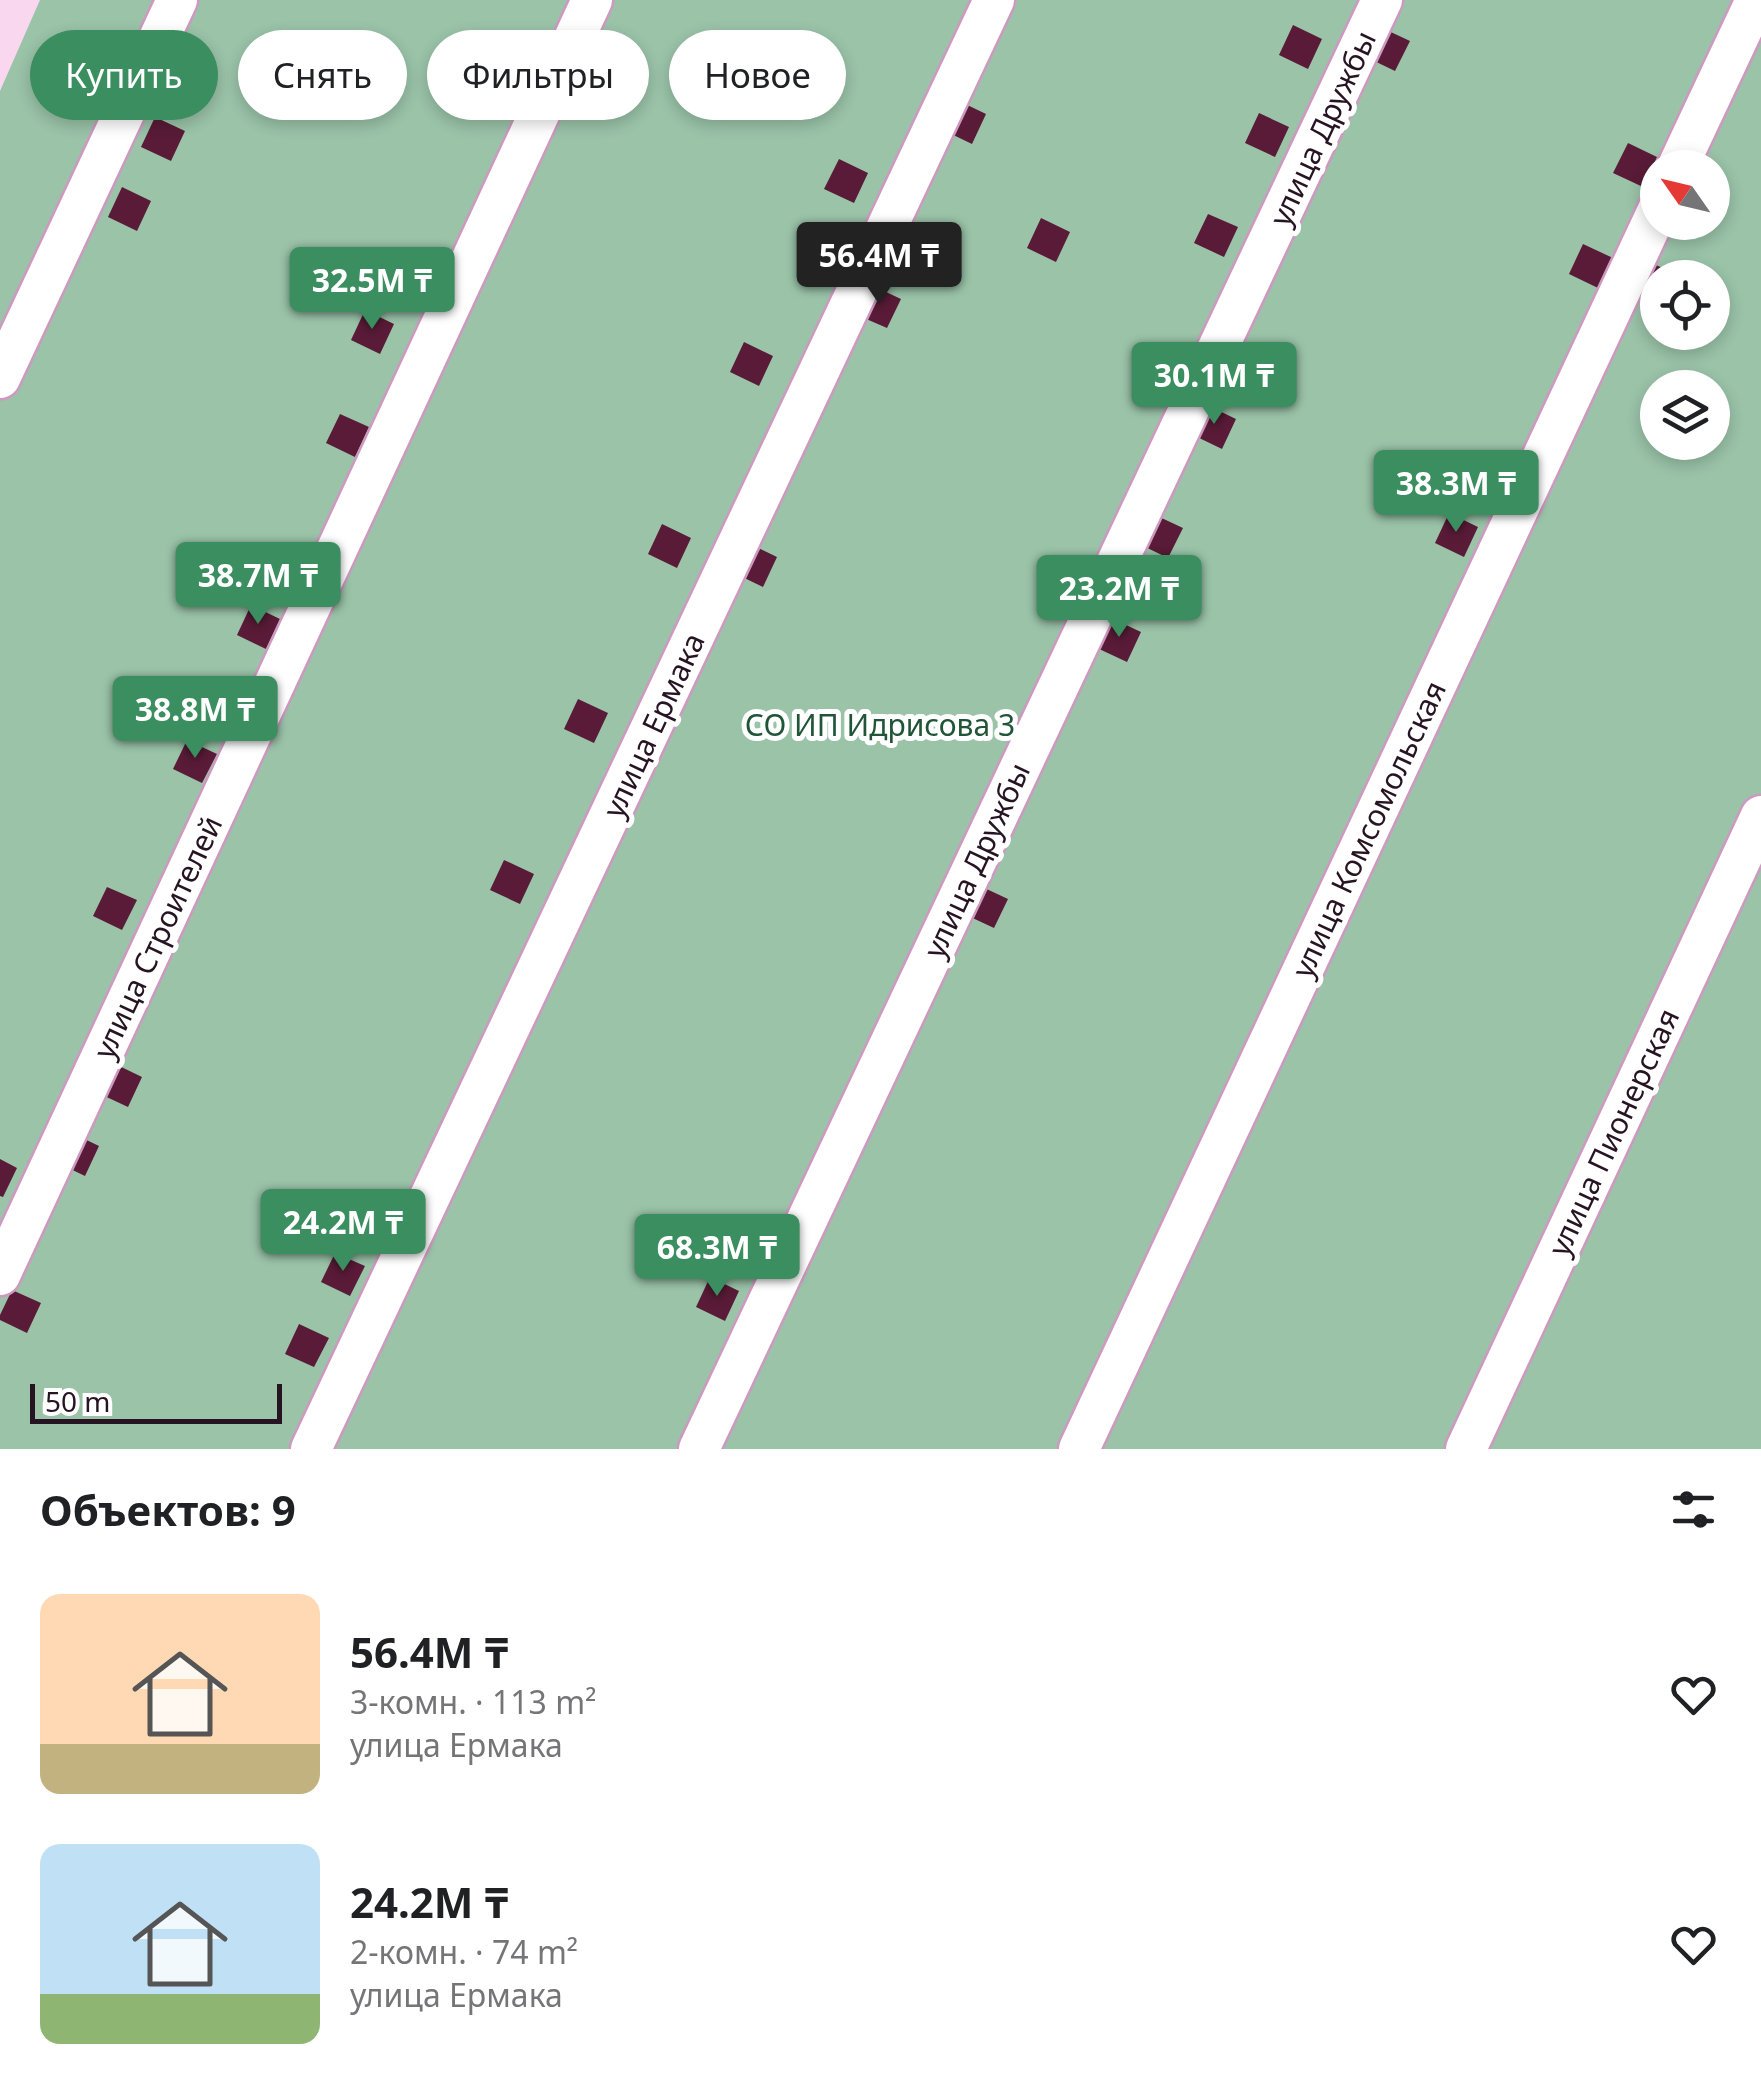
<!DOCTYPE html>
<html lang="ru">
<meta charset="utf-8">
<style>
body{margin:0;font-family:"Noto Sans",sans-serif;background:#f2f2f2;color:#202124;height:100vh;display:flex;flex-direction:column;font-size:38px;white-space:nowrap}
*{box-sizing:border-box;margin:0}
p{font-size:32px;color:#757577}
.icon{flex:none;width:55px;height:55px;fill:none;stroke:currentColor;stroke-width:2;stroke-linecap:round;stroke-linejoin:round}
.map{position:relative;height:1449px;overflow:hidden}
.sheet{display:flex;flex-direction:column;background:#fff;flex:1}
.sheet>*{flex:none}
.banner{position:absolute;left:30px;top:30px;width:1000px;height:90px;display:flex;gap:20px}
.needle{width:65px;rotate:304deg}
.buttons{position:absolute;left:1640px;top:150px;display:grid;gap:20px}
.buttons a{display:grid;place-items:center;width:90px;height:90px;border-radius:50%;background:#fff;box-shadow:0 5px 15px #0003;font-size:50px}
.scale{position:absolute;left:30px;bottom:25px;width:252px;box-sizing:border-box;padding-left:10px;border:5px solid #271423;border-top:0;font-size:28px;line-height:35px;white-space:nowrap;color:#271423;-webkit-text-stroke:8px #fff;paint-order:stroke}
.price{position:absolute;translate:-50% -85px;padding:0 22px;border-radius:10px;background:#3b8e60;color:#fff;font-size:32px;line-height:65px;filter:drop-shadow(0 2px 5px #0008)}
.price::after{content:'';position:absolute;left:50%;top:60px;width:30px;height:22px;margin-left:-15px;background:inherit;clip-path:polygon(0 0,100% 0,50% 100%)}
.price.current{background:#222;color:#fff}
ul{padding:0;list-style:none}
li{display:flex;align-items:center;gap:30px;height:250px;padding:0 40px}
li span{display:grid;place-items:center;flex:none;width:280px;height:200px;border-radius:20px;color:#555}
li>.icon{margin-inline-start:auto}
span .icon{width:120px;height:120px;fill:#fffc;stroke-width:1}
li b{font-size:42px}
h2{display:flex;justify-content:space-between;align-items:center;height:120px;padding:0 40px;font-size:42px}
.pill{padding:0 35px;border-radius:45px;background:#fff;box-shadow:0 5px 15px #0003;font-size:35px;line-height:90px}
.pill.current{background:#3b8e60;color:#fff}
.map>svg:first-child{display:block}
.green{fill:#9ac3a8;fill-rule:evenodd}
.building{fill:#591b37}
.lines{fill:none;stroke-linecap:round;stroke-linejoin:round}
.minor-casing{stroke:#ce99c0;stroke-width:45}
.minor{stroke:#fff;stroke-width:40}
.labels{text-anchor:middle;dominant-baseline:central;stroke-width:10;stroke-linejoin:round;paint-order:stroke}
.street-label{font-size:30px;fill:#271423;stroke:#fff}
.park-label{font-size:30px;fill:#205537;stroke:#fff}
</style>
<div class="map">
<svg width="1761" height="1449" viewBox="0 0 1761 1449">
<rect width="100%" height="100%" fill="#f9d7ef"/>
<path class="green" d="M40 0H1761V1449H0V91ZM1658 168H1712V222H1658ZM1658 278H1712V332H1658ZM1658 388H1712V442H1658Z"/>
<path class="building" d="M1293 25 1322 39 1308 69 1279 55Z
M1380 27 1410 41 1395 71 1366 57Z
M504 60 534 74 520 103 490 90Z
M957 100 986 114 972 144 943 130Z
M1259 113 1289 127 1275 157 1245 143Z
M155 117 185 131 171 161 141 147Z
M1628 143 1657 157 1643 187 1613 173Z
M839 159 868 173 854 203 824 189Z
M122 187 151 201 137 231 108 217Z
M1208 214 1238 227 1224 257 1194 243Z
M1041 218 1070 232 1056 262 1027 248Z
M1583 244 1613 258 1598 288 1569 274Z
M1650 262 1683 278H1658V302L1635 291Z
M871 285 901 299 887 328 857 315Z
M365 310 394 324 380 354 351 340Z
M744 342 773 356 759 386 730 372Z
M1150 357 1179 371 1165 401 1136 387Z
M1207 405 1236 419 1222 449 1193 435Z
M340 414 369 427 355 457 326 443Z
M1449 513 1478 527 1464 557 1435 543Z
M1153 514 1183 528 1168 558 1139 544Z
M662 524 691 538 677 568 648 554Z
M748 543 777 557 763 587 734 573Z
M251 605 280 619 266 649 237 635Z
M1111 618 1141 632 1127 662 1097 648Z
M578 699 608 713 594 743 564 729Z
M187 740 217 754 202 783 173 769Z
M504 860 534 874 520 904 490 890Z
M978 885 1008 899 994 928 964 914Z
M107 887 137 900 122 930 93 916Z
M113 1063 142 1077 128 1107 98 1093Z
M70 1132 99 1146 85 1176 56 1162Z
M0 1159 17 1168 3 1197 0 1196Z
M335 1253 365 1266 350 1296 321 1282Z
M710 1277 739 1291 725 1321 696 1307Z
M12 1290 41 1303 27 1333 0 1320V1315Z
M299 1324 329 1338 314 1367 285 1354Z"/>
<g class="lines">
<g class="minor-casing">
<path id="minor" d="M1677 168 1756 0
M0 378 177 0
M0 1275 592 0
M311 1449 994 0
M699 1449 1382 0
M1079 1449 1658 210
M1466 1449 1761 816"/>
</g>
<use href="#minor" class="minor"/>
</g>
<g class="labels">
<g class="street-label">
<text transform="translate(1322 128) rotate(-65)">улица Дружбы</text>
<text transform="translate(653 725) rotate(-65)">улица Ермака</text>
<text transform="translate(1368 829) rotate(-65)">улица Комсомольская</text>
<text transform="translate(976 860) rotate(-65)">улица Дружбы</text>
<text transform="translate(157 937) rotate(-65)">улица Строителей</text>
<text transform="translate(1613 1132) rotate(-65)">улица Пионерская</text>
</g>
<g class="park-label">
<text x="880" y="724">СО ИП Идрисова 3</text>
</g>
</g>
</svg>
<div class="buttons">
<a><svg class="needle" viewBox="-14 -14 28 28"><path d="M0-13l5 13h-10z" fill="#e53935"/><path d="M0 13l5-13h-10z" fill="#757577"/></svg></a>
<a><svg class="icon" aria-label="locate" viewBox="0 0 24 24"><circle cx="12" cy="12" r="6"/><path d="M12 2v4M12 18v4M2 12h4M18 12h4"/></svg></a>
<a><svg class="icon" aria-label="layers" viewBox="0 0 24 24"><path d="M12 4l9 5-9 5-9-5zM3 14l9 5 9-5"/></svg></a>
</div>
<div class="scale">50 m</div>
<b class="price current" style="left:879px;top:307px">56.4M ₸</b>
<b class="price" style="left:372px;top:332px">32.5M ₸</b>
<b class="price" style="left:1214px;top:427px">30.1M ₸</b>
<b class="price" style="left:1456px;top:535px">38.3M ₸</b>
<b class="price" style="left:258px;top:627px">38.7M ₸</b>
<b class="price" style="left:1119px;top:640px">23.2M ₸</b>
<b class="price" style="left:195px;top:761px">38.8M ₸</b>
<b class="price" style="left:343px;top:1274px">24.2M ₸</b>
<b class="price" style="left:717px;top:1299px">68.3M ₸</b>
<div class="banner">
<a class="pill current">Купить</a>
<a class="pill">Снять</a>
<a class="pill">Фильтры</a>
<a class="pill">Новое</a>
</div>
</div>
<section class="sheet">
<h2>Объектов: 9<svg class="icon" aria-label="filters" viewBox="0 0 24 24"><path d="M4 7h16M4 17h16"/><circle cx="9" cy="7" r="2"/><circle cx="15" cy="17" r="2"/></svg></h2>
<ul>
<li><span style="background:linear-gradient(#ffd9b3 75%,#c2b280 0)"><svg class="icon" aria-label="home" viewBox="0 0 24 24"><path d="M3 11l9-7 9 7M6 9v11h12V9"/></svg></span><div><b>56.4M ₸</b><p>3-комн. · 113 m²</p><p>улица Ермака</p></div><svg class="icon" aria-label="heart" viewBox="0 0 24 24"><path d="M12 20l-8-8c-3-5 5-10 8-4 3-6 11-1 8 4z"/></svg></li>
<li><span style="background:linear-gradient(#bfe0f5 75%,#8fb573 0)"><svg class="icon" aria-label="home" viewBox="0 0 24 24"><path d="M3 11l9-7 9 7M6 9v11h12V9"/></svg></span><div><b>24.2M ₸</b><p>2-комн. · 74 m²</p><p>улица Ермака</p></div><svg class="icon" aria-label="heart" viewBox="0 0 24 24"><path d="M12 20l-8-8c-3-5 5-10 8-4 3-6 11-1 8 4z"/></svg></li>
</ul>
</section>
